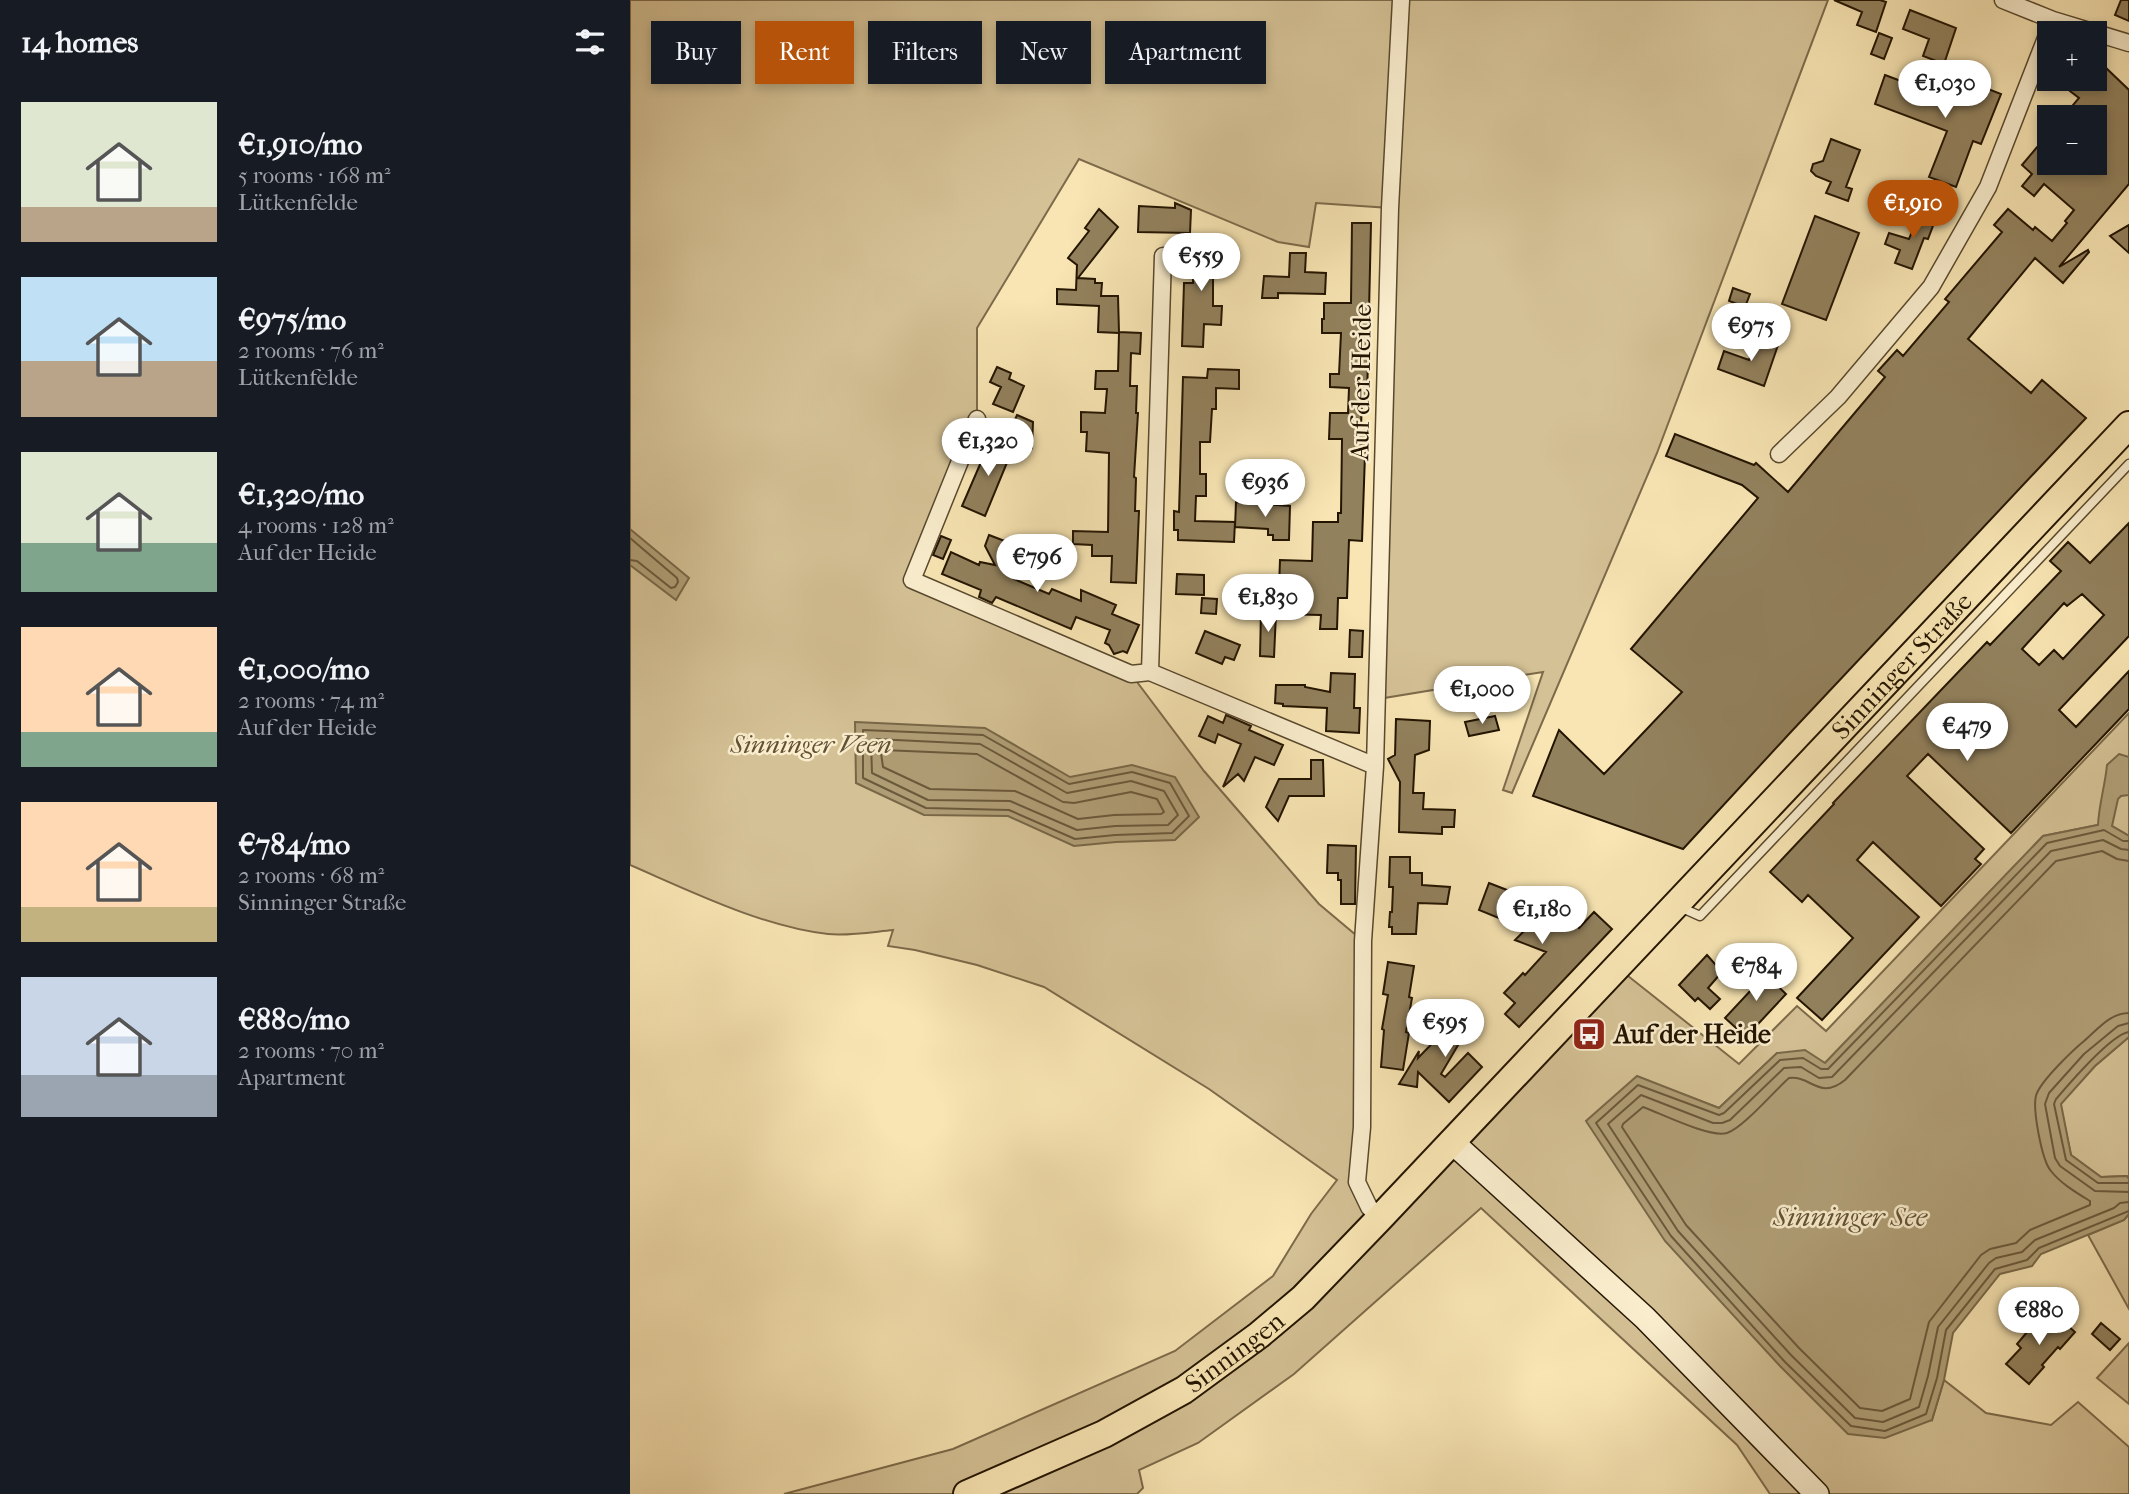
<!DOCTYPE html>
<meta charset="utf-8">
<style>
body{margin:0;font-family:"IM FELL French Canon",serif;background:#242831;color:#f1f3f6;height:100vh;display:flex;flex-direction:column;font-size:26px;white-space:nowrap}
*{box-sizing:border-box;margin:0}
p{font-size:23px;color:#9ea1a6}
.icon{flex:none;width:38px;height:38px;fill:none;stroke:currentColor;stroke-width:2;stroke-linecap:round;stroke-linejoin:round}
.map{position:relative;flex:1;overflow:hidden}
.panel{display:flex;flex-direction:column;background:#171b24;width:630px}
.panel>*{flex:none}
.banner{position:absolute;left:21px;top:21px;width:665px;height:63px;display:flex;gap:14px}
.buttons{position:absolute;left:1407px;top:21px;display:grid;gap:14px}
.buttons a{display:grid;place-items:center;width:70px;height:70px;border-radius:0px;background:#171b24;box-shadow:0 4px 10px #0003;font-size:35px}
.price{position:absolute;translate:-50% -60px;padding:0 16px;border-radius:24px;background:#fff;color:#222;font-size:23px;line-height:46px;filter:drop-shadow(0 2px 4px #0008)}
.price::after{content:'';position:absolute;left:50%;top:42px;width:21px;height:16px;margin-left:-10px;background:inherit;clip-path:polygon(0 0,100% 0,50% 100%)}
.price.active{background:#b45309;color:#fff}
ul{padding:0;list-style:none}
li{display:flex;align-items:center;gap:21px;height:175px;padding:0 21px}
li span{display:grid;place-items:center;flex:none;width:196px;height:140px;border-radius:0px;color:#555}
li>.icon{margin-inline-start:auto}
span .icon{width:84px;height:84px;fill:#fffc;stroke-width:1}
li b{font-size:30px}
h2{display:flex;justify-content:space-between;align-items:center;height:84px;padding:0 21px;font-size:30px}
.pill{padding:0 24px;border-radius:0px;background:#171b24;box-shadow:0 4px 10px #0003;font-size:24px;line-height:63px}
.pill.active{background:#b45309;color:#fff}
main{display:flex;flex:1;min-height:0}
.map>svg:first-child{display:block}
.green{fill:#d4c195;stroke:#7c6a4a;stroke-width:2}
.water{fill:#b09e76;stroke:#786747;stroke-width:2}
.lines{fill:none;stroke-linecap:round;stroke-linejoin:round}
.shore{stroke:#6a593b;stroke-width:2}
.building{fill:#92815d;stroke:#231400;stroke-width:2;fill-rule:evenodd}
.lane-casing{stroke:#58482d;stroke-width:11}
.street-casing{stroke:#58482d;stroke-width:19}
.secondary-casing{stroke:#231400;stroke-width:26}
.primary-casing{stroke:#231400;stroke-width:30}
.lane{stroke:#faeece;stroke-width:8}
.street{stroke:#faeece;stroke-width:16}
.secondary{stroke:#faeece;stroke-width:23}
.primary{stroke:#f8e5b3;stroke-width:26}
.labels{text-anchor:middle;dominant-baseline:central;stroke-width:5;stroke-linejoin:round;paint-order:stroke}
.street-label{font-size:26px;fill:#231400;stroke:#faeece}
.park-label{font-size:26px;font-style:italic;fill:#615134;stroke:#faeece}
.poi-label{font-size:26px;font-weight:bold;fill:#231400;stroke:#faeece;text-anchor:start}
.water-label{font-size:28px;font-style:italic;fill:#625235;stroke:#faeece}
</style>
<main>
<section class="panel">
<h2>14 homes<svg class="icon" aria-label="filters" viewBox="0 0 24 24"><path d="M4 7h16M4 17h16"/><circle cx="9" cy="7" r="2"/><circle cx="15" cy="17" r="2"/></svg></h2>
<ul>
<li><span style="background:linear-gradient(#dfe7d0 75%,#b9a48a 0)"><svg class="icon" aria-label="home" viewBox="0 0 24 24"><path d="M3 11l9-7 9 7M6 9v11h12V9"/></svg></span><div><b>€1,910/mo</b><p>5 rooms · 168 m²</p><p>Lütkenfelde</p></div></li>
<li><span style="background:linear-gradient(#bfe0f5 60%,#b9a48a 0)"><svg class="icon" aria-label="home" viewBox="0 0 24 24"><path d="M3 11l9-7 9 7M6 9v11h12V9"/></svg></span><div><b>€975/mo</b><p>2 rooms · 76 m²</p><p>Lütkenfelde</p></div></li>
<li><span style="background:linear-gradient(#dfe7d0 65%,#7fa58c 0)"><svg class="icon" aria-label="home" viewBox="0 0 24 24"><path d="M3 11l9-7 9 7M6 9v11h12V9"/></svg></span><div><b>€1,320/mo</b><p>4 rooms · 128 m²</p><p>Auf der Heide</p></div></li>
<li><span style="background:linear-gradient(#ffd9b3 75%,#7fa58c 0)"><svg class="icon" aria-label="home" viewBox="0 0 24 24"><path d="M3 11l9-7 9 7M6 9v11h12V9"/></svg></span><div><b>€1,000/mo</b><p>2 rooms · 74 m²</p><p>Auf der Heide</p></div></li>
<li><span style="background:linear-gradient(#ffd9b3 75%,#c2b280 0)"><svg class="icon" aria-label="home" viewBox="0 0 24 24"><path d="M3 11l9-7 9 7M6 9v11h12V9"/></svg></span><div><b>€784/mo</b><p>2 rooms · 68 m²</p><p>Sinninger Straße</p></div></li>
<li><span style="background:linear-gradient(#c9d6e8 70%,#9aa5b1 0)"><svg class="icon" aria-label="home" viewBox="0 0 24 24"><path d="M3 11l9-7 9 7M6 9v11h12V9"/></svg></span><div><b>€880/mo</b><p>2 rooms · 70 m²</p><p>Apartment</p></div></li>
</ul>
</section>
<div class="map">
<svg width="1499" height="1494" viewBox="0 0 1499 1494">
<rect width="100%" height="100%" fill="#f8e5b3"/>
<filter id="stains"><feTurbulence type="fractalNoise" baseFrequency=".00286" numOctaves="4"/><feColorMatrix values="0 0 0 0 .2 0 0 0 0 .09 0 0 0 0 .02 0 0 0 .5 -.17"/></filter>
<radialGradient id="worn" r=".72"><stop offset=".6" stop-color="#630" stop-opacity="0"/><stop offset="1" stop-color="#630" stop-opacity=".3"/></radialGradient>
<path class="green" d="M0 0H1198L1027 453 882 793 873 790 913 672 748 699 760 208 686 203 679 247 648 242 449 159 347 328V419L283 580 501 674 574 771 689 904 733 941 727 1182 750 1218 988 968 1109 1064 1167 1006 1196 1031 1499 713V836L1477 823 1413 836 1195 1063 1147 1053 1089 1108 1007 1077 1302 1420 1314 1380 1356 1413 1421 1425 1448 1402 1499 1447V1494H1140L1107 1445 851 1208 664 1374 568 1443 509 1470 513 1488 507 1494H154L323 1449 545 1351 643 1276 681 1214 707 1180 579 1089 414 987 347 965 285 950 258 946 263 930C242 932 219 936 198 934 133 927 60 891 0 865Z
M1499 1037V1179L1496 1176 1471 1177 1441 1155 1430 1104 1465 1066Z
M1499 1214V1309L1458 1235 1494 1220Z
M1499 1343V1404L1467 1378Z"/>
<path class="water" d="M0 529 59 578 46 600 0 565Z
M225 722 355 728 440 777 502 765 545 777 569 817 545 840 486 842 444 846 378 816 294 815 226 783Z
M1489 754 1499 757V795L1491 796 1488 799 1482 826 1499 836V1037L1465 1066 1431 1104 1441 1155 1471 1177 1497 1176 1499 1179V1214L1494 1220 1411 1254 1402 1266 1370 1274 1323 1333 1314 1380 1302 1420 1255 1438 1218 1434 1150 1366 1035 1241 956 1121 1007 1076 1089 1108 1147 1053 1175 1050 1195 1063 1413 836 1468 825C1469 804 1475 786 1477 765Z"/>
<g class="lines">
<path class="shore" d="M0 538 47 578 48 582 45 587 41 588 7 561 0 560
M233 730 353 735 439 784 502 772 540 783 559 816 542 833 485 835 445 839 379 810 296 808 233 778Z
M245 739 350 744 437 793 501 781 534 791 548 815 538 825 485 826 447 830 380 801 298 800 242 773 241 742Z
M253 750 347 754 433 802 444 803 501 792 527 799 534 812 531 814 484 815 448 819 385 791 300 789 253 767 251 753Z
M1499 841H1493L1474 830 1417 843 1198 1069H1191L1173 1058 1150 1060 1094 1113 1089 1115 1008 1085 966 1123 1041 1236 1155 1362 1221 1426 1255 1431 1296 1414 1307 1378 1316 1330 1365 1269 1397 1260 1409 1248 1499 1211
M1499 850 1491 849 1473 840 1421 851 1202 1077 1189 1078 1171 1067 1154 1068 1100 1120 1092 1123H1083L1011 1095 978 1124 1048 1231 1161 1355 1225 1418 1253 1422 1289 1407 1298 1376 1308 1327 1359 1263 1366 1258 1392 1252 1405 1240 1484 1208 1490 1203 1499 1202
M1499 861 1487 859 1472 851 1426 861 1215 1080C1189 1101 1181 1075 1159 1078 1144 1091 1113 1128 1097 1133 1080 1138 1032 1114 1013 1107L993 1124 992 1127 1056 1225 1169 1348 1230 1408 1252 1411 1280 1399 1299 1322 1351 1255 1360 1249 1386 1243 1400 1230 1460 1205V1201C1447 1193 1430 1183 1421 1171 1412 1161 1401 1105 1407 1093 1413 1079 1442 1051 1454 1041 1468 1029 1480 1013 1499 1013
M1499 1023 1488 1026 1454 1054 1419 1093 1415 1104 1425 1158 1430 1166 1465 1191 1499 1192
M1499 1032C1481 1034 1439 1084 1426 1099L1424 1104 1436 1160 1468 1183H1499"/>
</g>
<path class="building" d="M1204 0H1250L1256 2 1246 32 1227 25 1232 12Z
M1491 0H1499V21L1485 15Z
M1280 10 1326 28 1314 64 1293 56 1299 39 1273 29Z
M1249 33 1262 38 1254 59 1241 54Z
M1465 62 1473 69 1475 67 1499 90V184L1429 267 1458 250 1459 252 1433 283 1405 258 1338 339 1401 393 1412 380 1456 418 1159 734 1053 849 903 796 929 730 974 774 1052 692 1001 649 1128 498 1112 485 1036 456 1045 434 1124 465 1126 463 1158 492 1255 377 1248 371 1267 350 1273 356 1319 302 1315 299 1372 232 1364 225 1378 209 1403 230 1405 227 1422 241 1437 223 1435 221 1444 210 1414 184 1404 196 1392 186 1402 174 1392 165 1419 133V163H1465V117H1433L1449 98 1440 91 1450 79H1465Z
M1255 75 1329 103 1338 81 1371 94 1351 144 1343 141 1326 187 1299 177 1317 131 1245 104Z
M1201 139 1230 150 1216 187 1222 189 1218 201 1196 193 1201 182 1186 176 1181 171 1183 164 1193 161Z
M545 203 561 210 560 233 508 232 509 206 545 208Z
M469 209 488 227 448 278 465 279V283H472L471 296H488L489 332 511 333 510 354 501 353 500 386H507L506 413H508L504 477 506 478 505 511H509L506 583 481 582 482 556H462V545L443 544V531L478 532 479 453 456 451 457 432H451V412L475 413 477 389H465L466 371H488L489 333 468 332 469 306 427 304V289L446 290 447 265 438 258 459 231 455 228Z
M1291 209 1307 215 1298 239 1294 238 1282 269 1265 263 1270 250 1255 244 1259 233 1279 239Z
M1185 216 1229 233 1196 320 1152 304Z
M722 223H741L737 401H732L731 426H736L732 541 719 540 717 598H708L707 629H690L691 615 648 614 650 560 682 561 683 522H708V513H711L712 439H699L700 413H718L719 388 700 387V374H709L711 333H692V319H694V303H721Z
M1499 225V253L1480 236Z
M564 237 592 238 591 263 583 262V306H592L591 325 574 324 573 347 552 346 554 283H563Z
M660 253H676L675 272 696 273 695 294 648 293V298H632L634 276 659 277Z
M1103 288 1120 294 1115 307 1099 301Z
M1127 337 1148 345 1134 386 1088 369 1094 351 1119 360Z
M367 367 381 373 379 379 394 386 383 412 363 404 371 387 360 382Z
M578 369 609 370V389L586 388V409H582L580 442H570V474H576V496H566L565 521 605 522 604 542 548 540V530H544V511L549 512 553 377 577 378Z
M387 415 403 422 402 448 377 437Z
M361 439 383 448 355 516 332 506Z
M606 502 660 506 659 540H643V535H638V529L605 527Z
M1499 523V636L1429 710 1446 727 1499 671V709L1381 833 1298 754 1277 776 1354 849 1345 859 1351 864 1311 906 1243 842 1227 860 1289 917 1192 1020 1167 998 1223 938 1178 895 1172 902 1140 872 1204 804 1203 803 1357 642 1360 645 1431 571 1420 561 1438 542 1460 563ZM1452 594 1474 615 1433 659 1424 650 1409 665 1392 649 1434 603 1437 606Z
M359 535 393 548 392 552H394L384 579 419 594 422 589 451 601V590L486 605 482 614 509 625 497 653 493 651 484 654 479 645 475 643 480 630 446 617 441 629 366 597 362 603 349 597 351 590 312 574 321 552 349 565 350 562 365 565 355 546Z
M311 536 321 540 313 559 303 555Z
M547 574 574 575V595L546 594Z
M572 598 587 599 586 614 571 613Z
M631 612 646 613 644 657 630 656Z
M720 630 733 631 732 657H719Z
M575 631 610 645 604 660 595 657 592 664 566 653Z
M701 673 725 674 724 708H730L729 733 696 731 697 708 653 706V704L645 703 646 685H675V687L700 692Z
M596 715 621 726 619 730 653 745 644 765 625 757 614 781 608 774 593 787 611 744 588 734 585 743 569 736 578 716 593 723Z
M865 716 869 730 839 736 835 722Z
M766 719 800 721 799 750 785 755 783 793H794L793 809 825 810 824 827H812V834L769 832 770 782 758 759 765 755Z
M681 760H693L694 796H659L648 821 636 807 649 779H681Z
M698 845 726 846 725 904H711V880H708V873H697Z
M760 857H780V873H792V885L820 887 817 904 788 903 786 934H762V927H759L760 912H762L763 887H759Z
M859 883 926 909 927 907 949 928 964 912 982 929 889 1027 875 1014 885 1003 874 993 893 973 895 975 916 952 885 940 896 929 849 910Z
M1077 955 1092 972 1078 988 1090 999 1080 1009 1068 998 1065 1001 1049 985Z
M758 962 784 966 779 997 782 998 776 1032 779 1033 773 1070 751 1067 754 1030 752 1029 758 995 753 994Z
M1128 967 1156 994 1116 1037 1095 1018 1123 988 1116 981Z
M831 1004 847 1013 811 1074 815 1077 838 1053 852 1067 819 1102 788 1072 787 1087 769 1084 789 1051 788 1058 821 1024Z
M1422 1312 1445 1332 1430 1349 1428 1347 1412 1365 1414 1367 1399 1384 1376 1364 1391 1348 1387 1344 1403 1325 1407 1329Z
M1471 1323 1490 1339 1480 1350 1462 1334Z"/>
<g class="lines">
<g class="lane-casing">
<path id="lane" d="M1050 907 1070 916 1499 464"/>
</g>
<g class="street-casing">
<path id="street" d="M1373 0 1423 20 1499 43
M347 419 282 580 501 674 520 672 745 766 760 208 771 0
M1149 454 1208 397 1301 287 1358 187 1423 20
M520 672 533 256
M745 766 733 941 732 1127 727 1182 739 1207 750 1218"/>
</g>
<g class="secondary-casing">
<path id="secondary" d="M821 1141 1015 1318 1187 1494"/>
</g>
<g class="primary-casing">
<g id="primary">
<path id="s1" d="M337 1494 474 1434 554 1390 629 1335 673 1298 750 1218 1499 425"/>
</g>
</g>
<use href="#lane" class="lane"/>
<use href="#street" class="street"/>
<use href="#secondary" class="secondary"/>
<use href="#primary" class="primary"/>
</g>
<defs>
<g id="bus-square" transform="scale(1.75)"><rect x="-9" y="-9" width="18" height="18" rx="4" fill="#8f2418" stroke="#faeece"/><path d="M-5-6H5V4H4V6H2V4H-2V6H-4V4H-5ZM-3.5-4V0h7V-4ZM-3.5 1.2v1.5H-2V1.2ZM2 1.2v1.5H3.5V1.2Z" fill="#fff"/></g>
</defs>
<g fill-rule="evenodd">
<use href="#bus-square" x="959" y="1034"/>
</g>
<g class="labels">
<g class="street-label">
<text transform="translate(731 382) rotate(-89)">Auf der Heide</text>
<text stroke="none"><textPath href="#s1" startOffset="1262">Sinninger Straße</textPath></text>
<text stroke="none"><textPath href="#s1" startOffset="304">Sinningen</textPath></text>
</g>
<g class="park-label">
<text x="181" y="744">Sinninger Veen</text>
</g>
<g class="poi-label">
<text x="984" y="1034">Auf der Heide</text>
</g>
<g class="water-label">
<text x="1220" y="1216">Sinninger See</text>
</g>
</g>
<rect width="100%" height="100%" filter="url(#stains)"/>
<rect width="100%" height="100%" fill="url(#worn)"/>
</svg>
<div class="buttons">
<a>+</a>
<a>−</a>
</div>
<b class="price" style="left:1315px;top:120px">€1,030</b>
<b class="price active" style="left:1283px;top:240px">€1,910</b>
<b class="price" style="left:571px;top:293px">€559</b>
<b class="price" style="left:1121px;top:363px">€975</b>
<b class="price" style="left:358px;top:478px">€1,320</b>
<b class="price" style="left:635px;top:519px">€936</b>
<b class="price" style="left:407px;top:594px">€796</b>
<b class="price" style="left:638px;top:634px">€1,830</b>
<b class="price" style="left:852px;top:726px">€1,000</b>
<b class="price" style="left:1337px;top:763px">€479</b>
<b class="price" style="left:912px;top:946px">€1,180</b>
<b class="price" style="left:1126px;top:1003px">€784</b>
<b class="price" style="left:815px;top:1059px">€595</b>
<b class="price" style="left:1409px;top:1347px">€880</b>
<div class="banner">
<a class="pill">Buy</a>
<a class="pill active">Rent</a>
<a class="pill">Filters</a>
<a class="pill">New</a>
<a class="pill">Apartment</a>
</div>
</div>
</main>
